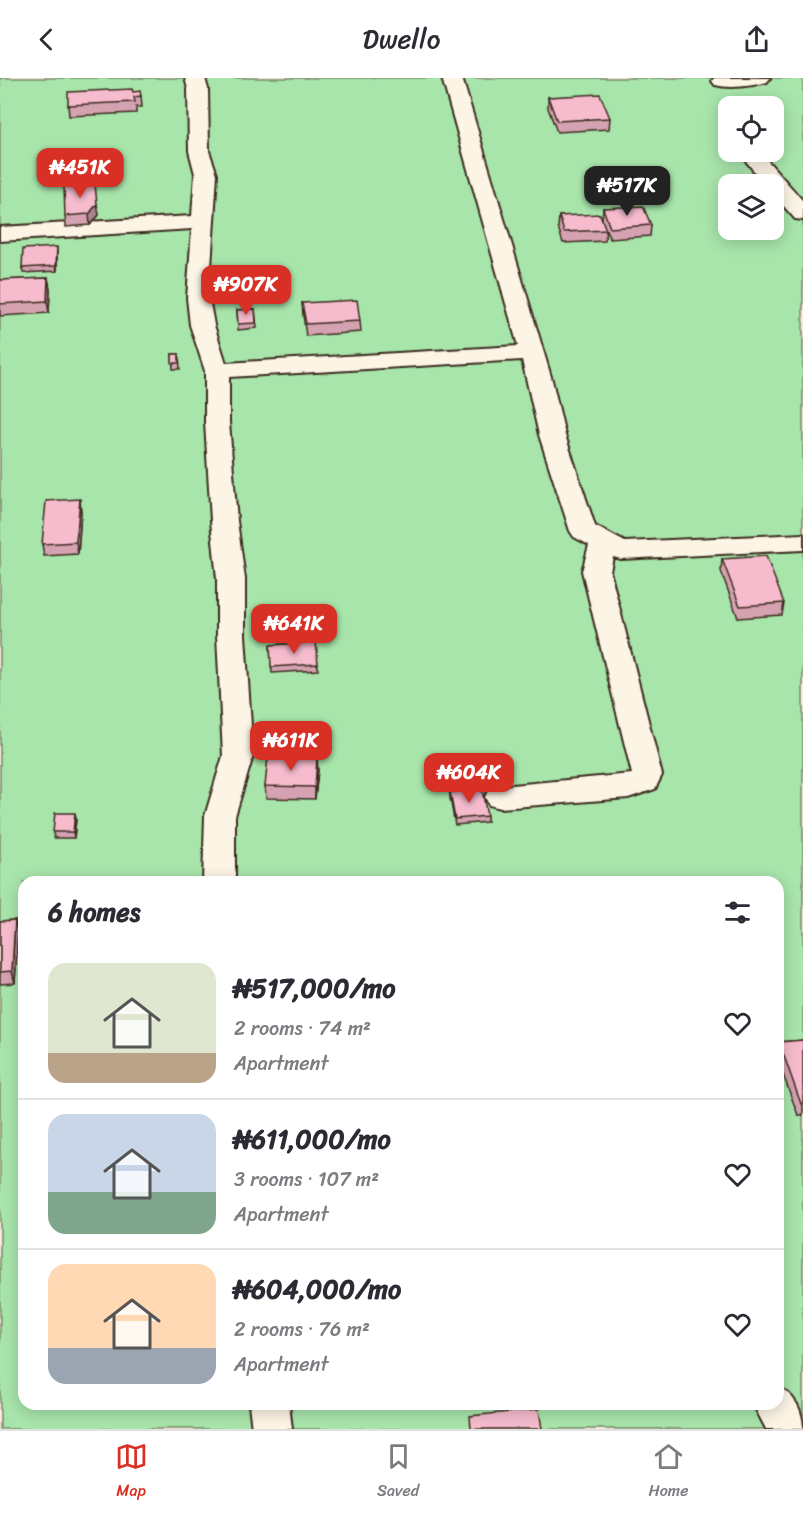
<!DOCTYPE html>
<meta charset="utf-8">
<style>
body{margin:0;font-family:Sriracha,sans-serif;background:#f2f2f3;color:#2b2b33;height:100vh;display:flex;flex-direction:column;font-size:22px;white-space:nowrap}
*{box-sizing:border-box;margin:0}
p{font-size:20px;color:#7c7c81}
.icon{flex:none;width:33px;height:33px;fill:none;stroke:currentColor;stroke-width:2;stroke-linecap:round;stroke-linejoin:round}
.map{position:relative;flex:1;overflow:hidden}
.sheet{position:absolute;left:18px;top:798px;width:766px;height:534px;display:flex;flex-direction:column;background:#fff;border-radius:18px;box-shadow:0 3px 15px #0003}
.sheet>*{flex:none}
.tools{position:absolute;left:718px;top:18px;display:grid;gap:12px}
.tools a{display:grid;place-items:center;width:66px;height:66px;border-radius:12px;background:#fff;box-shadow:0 3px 15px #0003;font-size:30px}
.price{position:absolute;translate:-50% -51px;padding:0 14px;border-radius:12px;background:#d93025;color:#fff;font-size:20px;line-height:39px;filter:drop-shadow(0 2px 3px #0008)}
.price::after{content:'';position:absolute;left:50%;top:36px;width:18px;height:14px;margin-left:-9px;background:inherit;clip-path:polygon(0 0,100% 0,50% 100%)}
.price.on{background:#222;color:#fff}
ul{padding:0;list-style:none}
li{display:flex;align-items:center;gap:18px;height:150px;padding:0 30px}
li+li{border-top:2px solid #e1e1e2}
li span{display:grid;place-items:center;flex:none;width:168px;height:120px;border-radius:18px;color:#555}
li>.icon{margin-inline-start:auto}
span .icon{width:72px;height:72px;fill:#fffc;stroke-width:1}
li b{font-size:26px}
h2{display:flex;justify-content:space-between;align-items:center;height:72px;padding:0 30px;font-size:26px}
header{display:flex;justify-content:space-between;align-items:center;height:78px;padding:0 30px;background:#fff;font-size:27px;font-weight:600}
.tab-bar{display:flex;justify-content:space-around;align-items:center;height:84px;border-top:2px solid #e1e1e2;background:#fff;font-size:16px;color:#7c7c81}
.tab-bar a{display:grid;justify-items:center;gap:3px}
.tab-bar .on{color:#d93025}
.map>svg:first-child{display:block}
.green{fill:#a8e5ab;stroke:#728864;stroke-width:1.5;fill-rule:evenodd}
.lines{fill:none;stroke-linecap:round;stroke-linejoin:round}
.street-casing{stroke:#3b2a1e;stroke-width:4}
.street{fill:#fcf5e5;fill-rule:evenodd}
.wall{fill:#d4a2b1;stroke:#3b2a1e;stroke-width:1.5}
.shaded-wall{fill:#ac8490;stroke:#3b2a1e;stroke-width:1.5}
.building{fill:#f6bcce;stroke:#3b2a1e;stroke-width:1.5}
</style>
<header><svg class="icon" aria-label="back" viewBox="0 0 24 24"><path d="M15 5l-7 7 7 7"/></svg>Dwello<svg class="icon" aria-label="share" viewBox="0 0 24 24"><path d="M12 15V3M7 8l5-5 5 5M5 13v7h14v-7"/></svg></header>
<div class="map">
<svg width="803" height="1351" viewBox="0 0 803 1351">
<rect width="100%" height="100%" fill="#fbeae0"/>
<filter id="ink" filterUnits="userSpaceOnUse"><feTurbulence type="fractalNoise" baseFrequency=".0167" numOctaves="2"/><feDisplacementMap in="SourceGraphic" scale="12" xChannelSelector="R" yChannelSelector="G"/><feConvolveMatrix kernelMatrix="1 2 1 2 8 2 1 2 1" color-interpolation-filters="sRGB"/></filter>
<g filter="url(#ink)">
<path class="green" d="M0 0H803V1351H0ZM729 28H774V74H729ZM729 106H774V152H729ZM24 804H778V1326H24Z"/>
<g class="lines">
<g class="street-casing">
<path id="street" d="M185 0H205L208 11 209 73 217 96 209 220 214 247 226 285 518 268 442 0H462L552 302 565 357 595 448 625 464 803 456V472L621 481 613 479 610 493 662 697 655 711 628 720 500 730 489 727 485 719 489 711 500 708 632 696 582 493 589 467 574 459 570 453 539 357 522 282 229 299V344L237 443 245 501V557L253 678 235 738V804H203L205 738 223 678 217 557V501L211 443 205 344V293L190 247 187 220 192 151 0 163V149L192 138 195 96 189 73 188 11Z
M714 0H770L767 4C752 8 730 11 715 7L712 3Z
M739 74H760L803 123V142L795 141 774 117V106H764Z
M778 1309C795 1316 803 1334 803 1351H766L753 1326H778Z
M249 1326H289L292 1351H252Z"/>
</g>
<use href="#street" class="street"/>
</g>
<path class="wall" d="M133 14 141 18 142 29H136V35L69 38 68 27Z
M548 19 610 40 609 51 557 54 548 30Z
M89 107 99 137 90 147 66 149 65 138Z
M603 130 651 147 650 158 610 161 606 152 605 163 563 165 558 149 559 138 602 141Z
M57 174V193L23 195 22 190Z
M48 200 50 211 49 235 0 238V202Z
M302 225 360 243 361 254 306 258 303 237Z
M255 231 257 250 238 252 237 232Z
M172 276H179L180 291H173Z
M81 433 78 476 44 478 42 466Z
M722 481 784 525 782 537 738 540 721 493Z
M316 564 318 592 272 595 270 567Z
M259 653 275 660V672L262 674Z
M318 692 315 721 266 720 265 708Z
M450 714 487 738V744L455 747 450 720Z
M76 741 74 760H54L53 754Z
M24 841V910L22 899Z
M15 842 18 854 15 905 0 906V843Z
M803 962V1037H798L778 983 779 964Z"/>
<path class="shaded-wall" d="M97 126 99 137 90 147 89 136Z
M57 169V193L56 188Z
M48 200 50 211 49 235 47 223Z
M80 421 81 433 78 476 76 464Z
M317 680 318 692 315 721V709Z
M75 735 76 741 74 760 73 754Z
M15 842 18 854 15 905 12 893Z"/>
<path class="building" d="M132 11 133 14 140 13 141 18 134 19 135 24 68 27V14Z
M600 16 610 40 557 43 548 19Z
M89 104V107L95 106 97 126 89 136 65 138 64 109 68 105Z
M643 128 651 147 610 150 603 130Z
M600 136 606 152 564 154 559 138Z
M57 169 56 188 22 190 23 171Z
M48 200 47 223 0 226V202Z
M357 222 360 243 306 246 302 225Z
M255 231 256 245 238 246 237 232Z
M172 276H179V285H172Z
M80 421 76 464 42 466 46 423Z
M766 478 784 525 740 528 722 481Z
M316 564 318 586 271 589 270 567Z
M273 651 275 660 261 662 259 653Z
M268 679 317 680 315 709 265 708Z
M482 711 487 738 455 741 450 714Z
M55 735H75L73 754H53Z
M23 841 24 899H22Z
M15 842 12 893 0 894V843Z
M803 962V1025L801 1026 779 964Z
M539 1331 542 1351H471L470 1338Z"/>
</g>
</svg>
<div class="tools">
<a><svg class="icon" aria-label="locate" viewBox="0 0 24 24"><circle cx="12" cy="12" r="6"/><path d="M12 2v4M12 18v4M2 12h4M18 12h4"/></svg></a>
<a><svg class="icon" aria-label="layers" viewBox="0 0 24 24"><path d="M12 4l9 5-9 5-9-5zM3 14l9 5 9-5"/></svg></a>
</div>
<b class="price" style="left:80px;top:121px">₦451K</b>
<b class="price on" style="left:627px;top:139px">₦517K</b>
<b class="price" style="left:246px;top:238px">₦907K</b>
<b class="price" style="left:294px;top:577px">₦641K</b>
<b class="price" style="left:291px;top:694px">₦611K</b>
<b class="price" style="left:469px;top:726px">₦604K</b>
<section class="sheet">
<h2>6 homes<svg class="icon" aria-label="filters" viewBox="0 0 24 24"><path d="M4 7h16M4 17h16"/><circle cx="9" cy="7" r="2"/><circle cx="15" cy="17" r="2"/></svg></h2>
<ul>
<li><span style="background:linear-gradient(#dfe7d0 75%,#b9a48a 0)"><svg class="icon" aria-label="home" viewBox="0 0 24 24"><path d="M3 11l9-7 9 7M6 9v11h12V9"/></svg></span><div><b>₦517,000/mo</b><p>2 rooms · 74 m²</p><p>Apartment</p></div><svg class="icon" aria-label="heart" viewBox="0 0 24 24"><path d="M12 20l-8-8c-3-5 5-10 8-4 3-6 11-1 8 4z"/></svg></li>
<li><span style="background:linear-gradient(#c9d6e8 65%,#7fa58c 0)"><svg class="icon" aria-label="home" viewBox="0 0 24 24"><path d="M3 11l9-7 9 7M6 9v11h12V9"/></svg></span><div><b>₦611,000/mo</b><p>3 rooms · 107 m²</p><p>Apartment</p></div><svg class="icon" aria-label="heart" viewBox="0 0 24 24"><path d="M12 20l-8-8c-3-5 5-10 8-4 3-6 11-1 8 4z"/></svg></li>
<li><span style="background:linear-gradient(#ffd9b3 70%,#9aa5b1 0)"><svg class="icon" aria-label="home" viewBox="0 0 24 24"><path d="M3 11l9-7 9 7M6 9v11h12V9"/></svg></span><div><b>₦604,000/mo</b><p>2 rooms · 76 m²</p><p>Apartment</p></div><svg class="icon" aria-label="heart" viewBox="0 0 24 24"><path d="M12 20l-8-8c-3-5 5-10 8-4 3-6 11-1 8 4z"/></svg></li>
</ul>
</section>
</div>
<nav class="tab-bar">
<a class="on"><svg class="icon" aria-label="map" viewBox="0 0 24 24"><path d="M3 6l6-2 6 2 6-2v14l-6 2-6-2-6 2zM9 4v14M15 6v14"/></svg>Map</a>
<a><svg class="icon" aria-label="saved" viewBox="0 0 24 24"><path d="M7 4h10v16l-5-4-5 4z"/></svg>Saved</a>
<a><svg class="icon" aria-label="home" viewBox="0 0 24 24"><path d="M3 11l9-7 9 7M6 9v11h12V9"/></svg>Home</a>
</nav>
